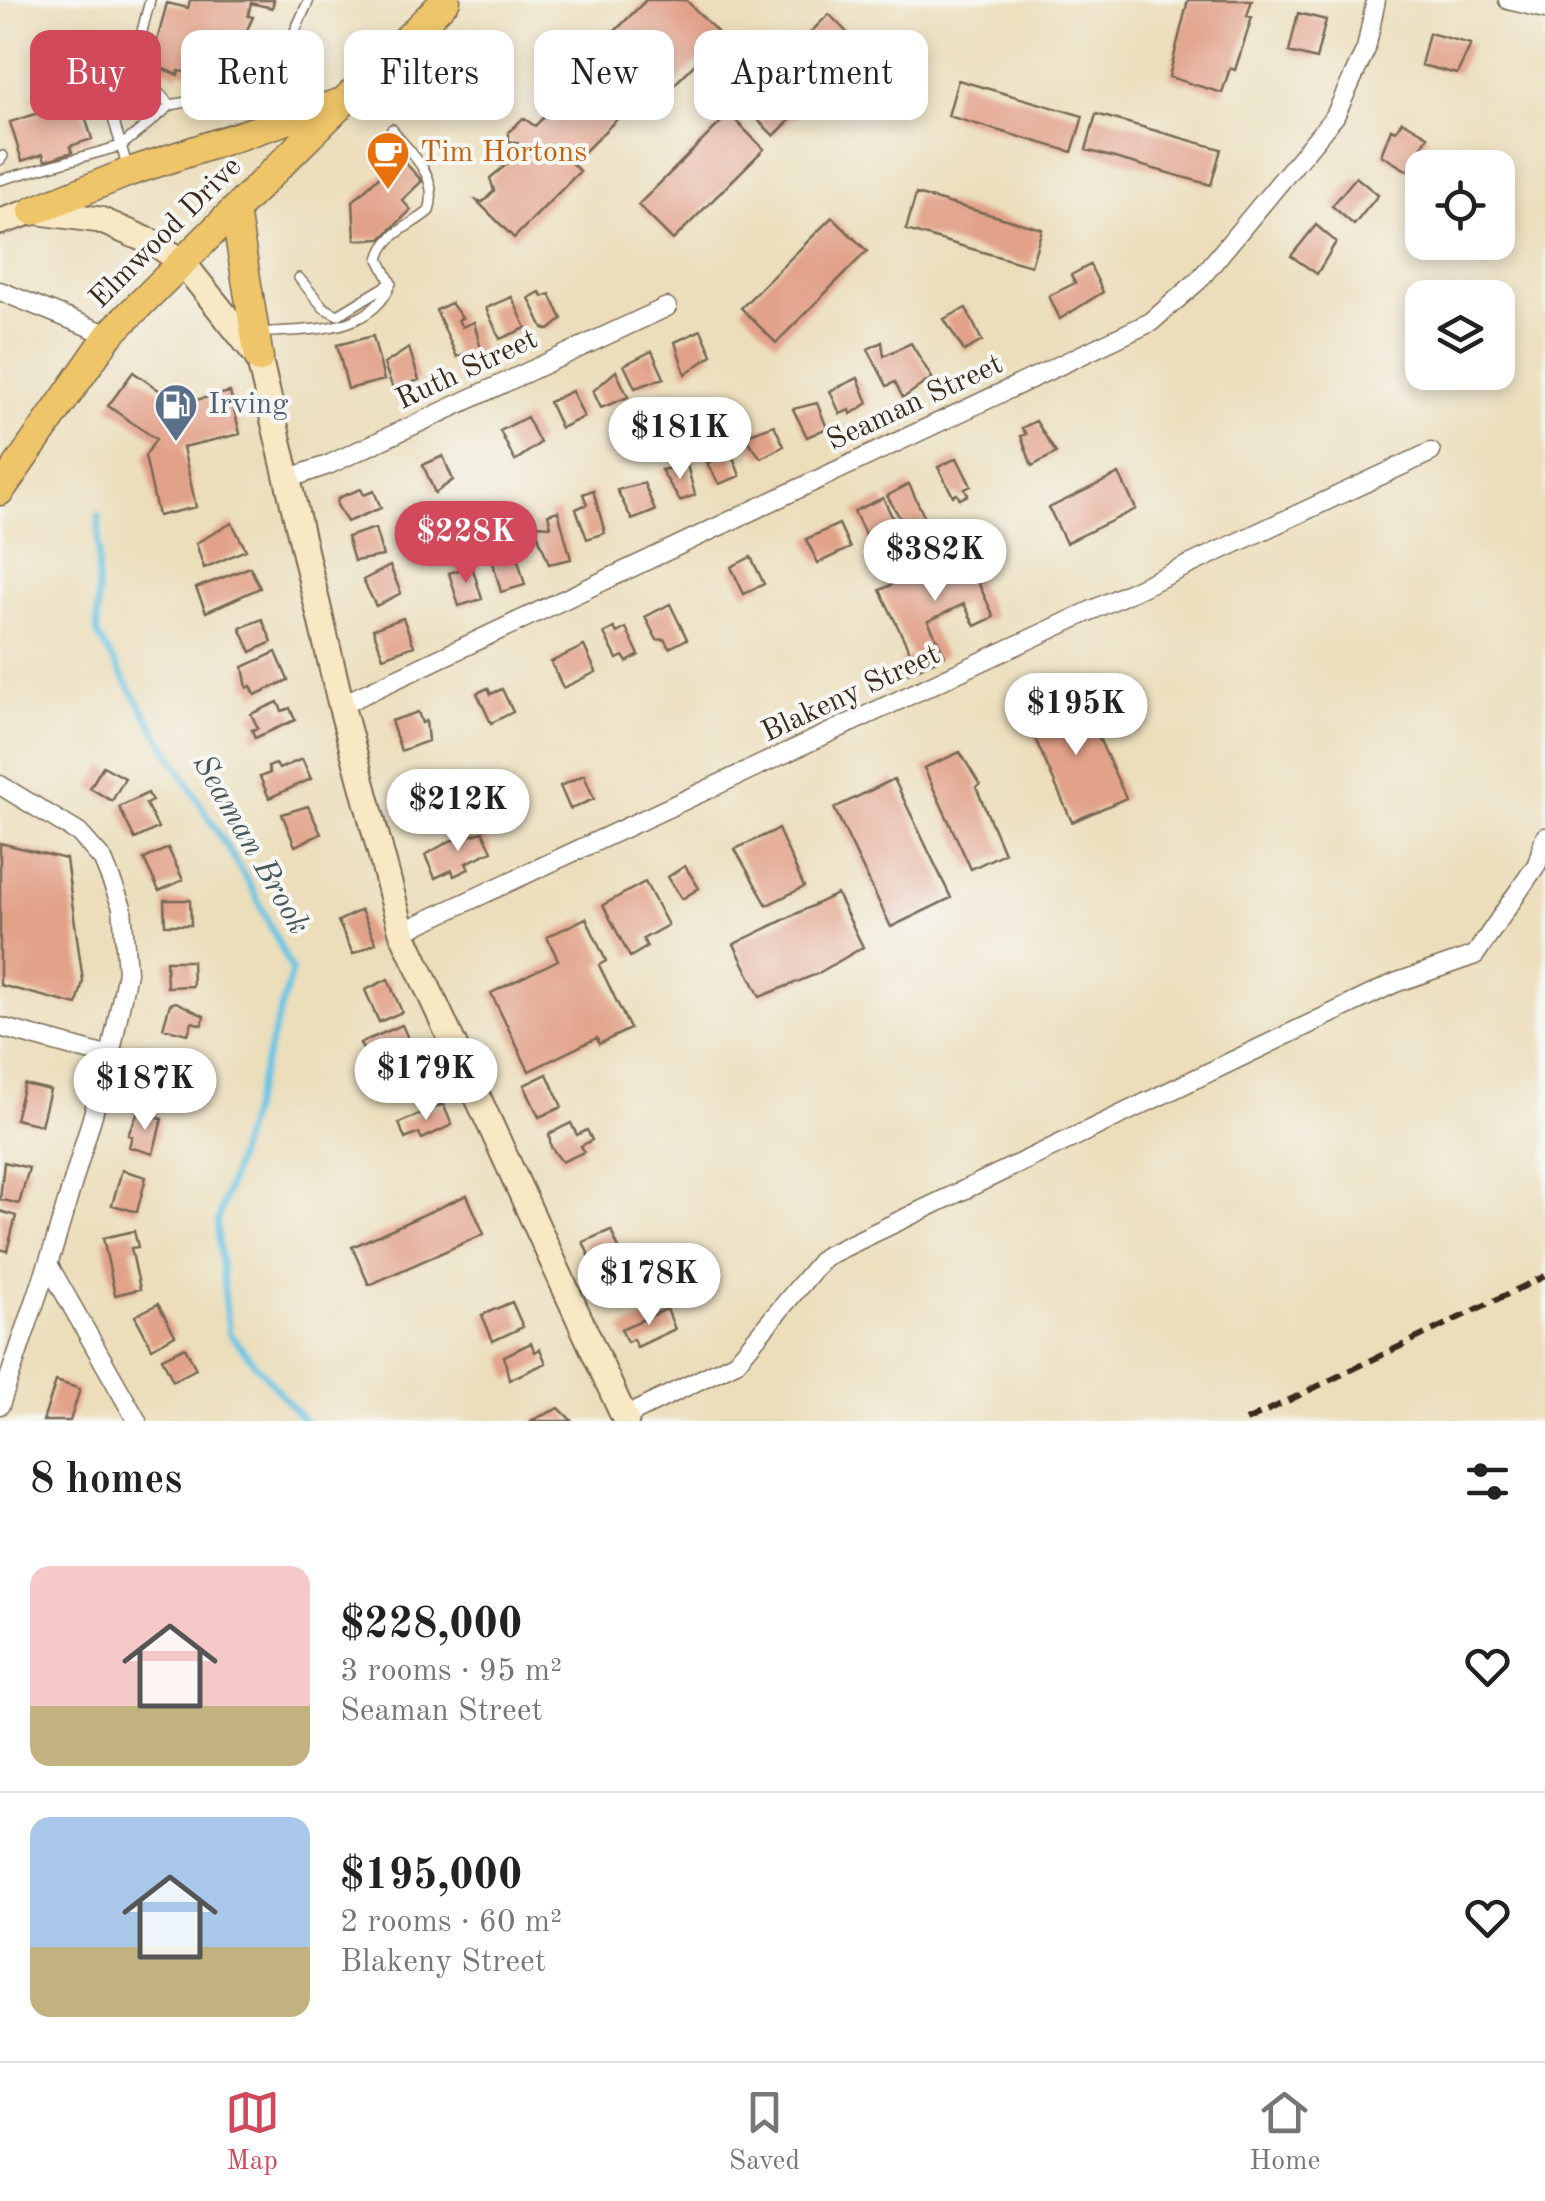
<!DOCTYPE html>
<meta charset="utf-8">
<style>
body{margin:0;font-family:"Old Standard TT",serif;background:#f6f6f6;color:#222;height:100vh;display:flex;flex-direction:column;font-size:38px;white-space:nowrap}
*{box-sizing:border-box;margin:0}
p{font-size:32px;color:#767676}
.icon{flex:none;width:55px;height:55px;fill:none;stroke:currentColor;stroke-width:2;stroke-linecap:round;stroke-linejoin:round}
.map{position:relative;height:1421px;overflow:hidden}
.panel{display:flex;flex-direction:column;background:#fff;flex:1}
.panel>*{flex:none}
.guide{position:absolute;left:30px;top:30px;width:1000px;height:90px;display:flex;gap:20px}
.tools{position:absolute;left:1405px;top:150px;display:grid;gap:20px}
.tools a{display:grid;place-items:center;width:110px;height:110px;border-radius:20px;background:#fff;box-shadow:0 5px 15px #0003;font-size:50px}
.price{position:absolute;translate:-50% -85px;padding:0 22px;border-radius:35px;background:#fff;color:#222;font-size:32px;line-height:65px;filter:drop-shadow(0 2px 5px #0008)}
.price::after{content:'';position:absolute;left:50%;top:60px;width:30px;height:22px;margin-left:-15px;background:inherit;clip-path:polygon(0 0,100% 0,50% 100%)}
.price.current{background:#d1495b;color:#fff}
ul{padding:0;list-style:none}
li{display:flex;align-items:center;gap:30px;height:250px;padding:0 30px}
li+li{border-top:2px solid #e0e0e0}
li span{display:grid;place-items:center;flex:none;width:280px;height:200px;border-radius:20px;color:#555}
li>.icon{margin-inline-start:auto}
span .icon{width:120px;height:120px;fill:#fffc;stroke-width:1}
li b{font-size:42px}
h2{display:flex;justify-content:space-between;align-items:center;height:120px;padding:0 30px;font-size:42px}
.pill{padding:0 35px;border-radius:20px;background:#fff;box-shadow:0 5px 15px #0003;font-size:35px;line-height:90px}
.pill.current{background:#d1495b;color:#fff}
.tabs{display:flex;justify-content:space-around;align-items:center;height:140px;border-top:2px solid #e0e0e0;background:#fff;font-size:28px;color:#767676}
.tabs a{display:grid;justify-items:center;gap:5px}
.tabs .current{color:#d1495b}
.map>svg:first-child{display:block}
.lines{fill:none;stroke-linecap:round;stroke-linejoin:round}
.stream{stroke:#65c4e4;stroke-width:6}
.building{fill:#e2a189}
.lane-casing{stroke:#796955;stroke-width:12}
.street-casing{stroke:#796955;stroke-width:21}
.secondary-casing{stroke:#796955;stroke-width:29}
.primary-casing{stroke:#796955;stroke-width:31}
.lane{stroke:#fff;stroke-width:9}
.street{stroke:#fff;stroke-width:18}
.secondary{stroke:#f8e8c3;stroke-width:25}
.primary{stroke:#eec569;stroke-width:28}
.rail{stroke:#3b2a1e;stroke-width:6;stroke-dasharray:15 8;stroke-linecap:butt}
.labels{text-anchor:middle;dominant-baseline:central;stroke-width:8;stroke-linejoin:round;paint-order:stroke}
.food-label{font-size:30px;fill:#c56008;stroke:#f6f6f2;text-anchor:start}
.street-label{font-size:30px;fill:#3b2a1e;stroke:#f6f6f2}
.service-label{font-size:30px;fill:#4e5e75;stroke:#f6f6f2;text-anchor:start}
.water-label{font-size:32px;font-style:italic;fill:#485859;stroke:#f6f6f2}
</style>
<div class="map">
<svg width="1545" height="1421" viewBox="0 0 1545 1421">
<rect width="100%" height="100%" fill="#f6f6f2"/>
<filter id="ink" filterUnits="userSpaceOnUse"><feTurbulence type="fractalNoise" baseFrequency=".01" numOctaves="2"/><feDisplacementMap in="SourceGraphic" scale="20" xChannelSelector="R" yChannelSelector="G"/><feConvolveMatrix kernelMatrix="1 2 1 2 8 2 1 2 1" color-interpolation-filters="sRGB"/></filter>
<filter id="wash" filterUnits="userSpaceOnUse"><feTurbulence type="fractalNoise" baseFrequency=".0048" numOctaves="4" result="noise"/><feDisplacementMap in="SourceGraphic" scale="40" xChannelSelector="R" yChannelSelector="G"/><feGaussianBlur stdDeviation="2.25" result="paint"/><feColorMatrix in="noise" values="0 0 0 0 0 0 0 0 0 0 0 0 0 0 0 0 0 1.4 0 .05"/><feComposite in="paint" operator="in"/></filter>
<g filter="url(#wash)">
<rect width="100%" height="100%" fill="#ecdebb"/>
<g class="lines">
<path class="stream" d="M99 515 97 634 254 892 292 971 217 1224 229 1333 304 1421"/>
</g>
<g id="blocks">
<path class="building" d="M190 0H274L272 8 251 3 248 16 253 17 241 43 222 39 217 59 197 54 192 74 179 71 178 75 151 64 167 3 188 8Z
M646 0H686L722 37 669 90 658 78 572 164 580 171 514 238 476 200 483 202 494 191 490 178 506 165H500L499 155 517 143 509 141V132L523 118 535 126 619 41 612 34Z
M1188 0H1252L1247 16 1252 17 1235 70 1230 68 1222 93 1169 77Z
M1298 13 1326 20 1316 59 1289 52Z
M829 14 862 48 774 136 740 102Z
M1429 33 1471 44 1457 74 1421 65Z
M958 80 1083 116 1072 152 948 116Z
M74 81 92 139 70 146 72 152 45 161 43 154 22 161 10 122 39 113 33 94Z
M729 114 764 149 673 240 638 205Z
M1096 114 1221 149 1211 185 1086 150Z
M1402 121 1428 136 1408 171 1381 155 1391 129 1396 131Z
M400 157 422 181 402 200 411 210 381 239 355 240 353 201Z
M1356 177 1378 195 1354 225 1332 206Z
M916 194 1042 229 1031 266 906 230Z
M832 217 867 251 776 343 741 308Z
M1316 225 1336 242 1317 274 1291 256Z
M1090 265 1103 292 1060 319 1049 296 1075 283 1071 275Z
M540 292 543 297 550 294 562 319 549 330 543 328 529 298Z
M512 297 526 328 500 339 486 308Z
M451 303 462 318 458 320 462 327 474 322 482 354 469 360 466 353 457 357 436 310Z
M966 308 982 341 964 351 944 319Z
M701 330 712 355 685 374 675 342Z
M373 336 384 380 348 389 337 345Z
M882 342 884 356 911 343 932 378 903 398 895 382 887 386 868 349Z
M409 348 419 380 393 389 384 364Z
M652 351 664 378 635 388 624 365Z
M616 371 628 397 601 408 593 391Z
M133 372 179 404 230 392 240 434 183 447 196 507 158 516 145 456 156 439 108 406Z
M858 378 868 403 851 414 850 410 840 414 830 391Z
M572 391 584 417 561 428 549 402Z
M817 403 827 428 807 437 793 409Z
M527 417 540 443 515 461 500 431Z
M1036 421 1056 453 1032 466 1021 436 1026 434 1022 428Z
M774 425 784 446 761 458 744 436Z
M732 454 740 476 719 484 707 463Z
M443 456 453 480 435 493 423 465Z
M957 458 971 486 965 489 968 495 960 499 957 494 953 496 938 467Z
M687 465 695 495 680 501 661 470Z
M1119 474 1136 509 1066 543 1049 508Z
M644 483 655 511 632 520 617 490Z
M909 484 927 523 909 533 887 496Z
M361 489 364 495 374 491 381 508 347 522 337 505 338 498Z
M593 490 605 533 587 539 576 509 587 504 583 494Z
M883 498 903 539 874 553 854 511Z
M558 511 571 559 549 564 534 525 551 526 548 514Z
M232 523 246 550 204 568 196 543Z
M839 524 850 548 818 563 806 539Z
M375 528 383 556 354 561 347 537Z
M978 545 984 561 971 567 994 617 975 626 964 604 928 621 945 656 906 674 900 661 912 656 880 590Z
M517 556 525 585 501 592 492 559Z
M751 557 764 584 744 594 731 567Z
M390 566 401 593 376 606 363 580Z
M472 566 482 599 459 606 449 573Z
M250 567 260 588 206 612 196 588Z
M670 604 687 639 669 648 664 639 657 640 645 617Z
M403 618 414 646 383 657 373 629Z
M262 619 272 642 251 652 240 628Z
M614 628 617 633 626 628 639 655 627 662 623 656 617 659 604 633Z
M584 646 596 672 563 688 551 662Z
M276 652 288 680 255 695 251 686 247 688 243 667Z
M488 688 491 694 502 689 513 712 491 723 477 693Z
M1079 694 1126 798 1072 822 1026 718Z
M278 702 282 711 290 708 295 720 255 738 252 730 258 728 251 714Z
M418 712 422 723 426 721 428 741 401 751 391 721Z
M960 752 980 785 976 787 1004 853 971 869 924 768Z
M302 759 311 779 269 798 260 777 270 773 268 767 276 764 279 769Z
M103 766 125 778 112 801 90 788Z
M431 774 449 800 417 814 405 786Z
M584 775 594 799 570 809 560 786Z
M894 779 951 898 891 927 834 808Z
M148 793 152 801 146 804 158 828 135 839 119 807Z
M308 806 321 834 295 846 282 814Z
M778 829 804 887 767 905 735 849Z
M483 832 492 851 466 863 469 869 454 876 452 870 435 878 425 855 450 841Z
M0 843 66 859 83 981 77 1005 0 985Z
M168 848 183 880 159 891 144 859Z
M685 866 699 888 682 899 668 877Z
M645 882 668 925 643 939 647 947 630 957 603 905Z
M837 894 863 947 817 974 760 997 734 944Z
M164 900H190L191 925H165Z
M361 910 376 943 353 954 338 921Z
M586 918 606 961 599 965 630 1029 599 1044 597 1038 529 1071 491 993 558 960 547 937Z
M166 961H192L193 986 167 987Z
M388 979 402 1012 379 1022 365 990Z
M176 1002 204 1016 202 1025 192 1022 188 1034 163 1028 170 1004Z
M402 1025 414 1052 372 1070 360 1043Z
M422 1063 431 1085 394 1101 384 1079Z
M151 1074 176 1080 170 1105 145 1098Z
M547 1074 562 1107 539 1117 524 1085Z
M24 1084 50 1090 41 1125 15 1119Z
M443 1104 452 1125 422 1139 419 1133 405 1139 399 1123Z
M138 1112 162 1119 153 1154 129 1147 132 1136 128 1135Z
M571 1123 577 1135 587 1130 592 1140 581 1146 584 1152 562 1162 551 1147 549 1134Z
M4 1162 29 1168 19 1204 0 1199Z
M122 1170 146 1177 137 1212 112 1205Z
M467 1195 484 1234 369 1285 352 1247Z
M0 1211 16 1216 7 1251 0 1249Z
M611 1230 622 1256 610 1266 608 1262 600 1265 596 1257 591 1260 583 1242Z
M134 1231 138 1247 131 1248 140 1289 115 1295 103 1238Z
M512 1302 523 1327 493 1341 482 1315Z
M158 1304 175 1335 152 1348 135 1316Z
M667 1309 675 1329 637 1347 633 1339 627 1342 621 1329Z
M531 1343 535 1352 540 1349 546 1363 509 1380 504 1356Z
M185 1347 196 1369 173 1381 162 1358Z
M56 1381 80 1389 70 1421H43Z
M559 1408 572 1421H530Z"/>
</g>
</g>
<g filter="url(#ink)">
<use href="#blocks" fill-opacity="0" stroke="#796955" stroke-width="2.5"/>
<g class="lines">
<g class="lane-casing">
<path id="lane" d="M150 0C137 53 127 65 171 105
M414 40 448 73
M106 95 128 169
M0 160 3 156
M0 180 121 146 171 105 216 96 243 85 289 44 309 0
M299 278 324 308 338 315 388 285
M258 333C304 329 372 335 391 283L379 259C386 232 411 227 429 211 440 175 411 155 392 129"/>
</g>
<g class="street-casing">
<path id="street" d="M1508 0 1545 9
M0 291 109 335
M287 479 328 465 667 307
M341 705 1151 322 1199 280 1335 116 1366 49 1376 0
M0 785 79 833 103 860 122 907 127 972 110 1057 54 1246 0 1405
M402 932 1431 452
M0 1027 110 1057
M48 1264 137 1421
M624 1417 736 1362 824 1257 1395 983 1475 955 1537 864 1545 837"/>
</g>
<g class="secondary-casing">
<path id="secondary" d="M0 222 33 211 100 220 158 245 183 263 259 358 341 705 402 932 626 1421"/>
</g>
<g class="primary-casing">
<path id="primary" d="M33 211 129 172 339 103
M235 211 259 358
M0 491 109 335 446 0"/>
</g>
<use href="#lane" class="lane"/>
<use href="#street" class="street"/>
<use href="#secondary" class="secondary"/>
<use href="#primary" class="primary"/>
<path class="rail" d="M1246 1421 1545 1276"/>
</g>
</g>
<defs>
<g id="cafe-pin" transform="scale(2.25)"><path d="M0 17L-7.5 6A9.5 9.5 0 1 1 7.5 6Z" fill="#e8710a" stroke="#f6f6f2"/><path d="M-5.5-4.5H6V0H3Q3 3.5 0 3.5H-2.5Q-5.5 3.5-5.5 0ZM3-3.2v2h1.7v-2ZM-6 4.5H4V6H-6Z" fill="#fff"/></g>
<g id="fuel-pin" transform="scale(2.25)"><path d="M0 17L-7.5 6A9.5 9.5 0 1 1 7.5 6Z" fill="#5c6f8a" stroke="#f6f6f2"/><path d="M-5.5-6h7V0h2V4h1.3V-2.5L3-4.5l.8-.8L6-3V5H2.5V1h-1V6h-7ZM-4.2-4.7v3.2H.2V-4.7Z" fill="#fff"/></g>
</defs>
<g fill-rule="evenodd">
<use href="#cafe-pin" x="388" y="153"/>
<use href="#fuel-pin" x="176" y="405"/>
</g>
<g class="labels">
<g class="food-label">
<text x="420" y="153">Tim Hortons</text>
</g>
<g class="street-label">
<text transform="translate(166 233) rotate(-45)">Elmwood Drive</text>
<text transform="translate(467 370) rotate(-25)">Ruth Street</text>
<text transform="translate(915 403) rotate(-25)">Seaman Street</text>
<text transform="translate(851 694) rotate(-25)">Blakeny Street</text>
</g>
<g class="service-label">
<text x="208" y="405">Irving</text>
</g>
<g class="water-label">
<text transform="translate(250 845) rotate(60)">Seaman Brook</text>
</g>
</g>
</svg>
<div class="tools">
<a><svg class="icon" aria-label="locate" viewBox="0 0 24 24"><circle cx="12" cy="12" r="6"/><path d="M12 2v4M12 18v4M2 12h4M18 12h4"/></svg></a>
<a><svg class="icon" aria-label="layers" viewBox="0 0 24 24"><path d="M12 4l9 5-9 5-9-5zM3 14l9 5 9-5"/></svg></a>
</div>
<b class="price" style="left:680px;top:482px">$181K</b>
<b class="price current" style="left:466px;top:586px">$228K</b>
<b class="price" style="left:935px;top:604px">$382K</b>
<b class="price" style="left:1076px;top:758px">$195K</b>
<b class="price" style="left:458px;top:854px">$212K</b>
<b class="price" style="left:426px;top:1123px">$179K</b>
<b class="price" style="left:145px;top:1133px">$187K</b>
<b class="price" style="left:649px;top:1328px">$178K</b>
<div class="guide">
<a class="pill current">Buy</a>
<a class="pill">Rent</a>
<a class="pill">Filters</a>
<a class="pill">New</a>
<a class="pill">Apartment</a>
</div>
</div>
<section class="panel">
<h2>8 homes<svg class="icon" aria-label="filters" viewBox="0 0 24 24"><path d="M4 7h16M4 17h16"/><circle cx="9" cy="7" r="2"/><circle cx="15" cy="17" r="2"/></svg></h2>
<ul>
<li><span style="background:linear-gradient(#f6c9c9 70%,#c2b280 0)"><svg class="icon" aria-label="home" viewBox="0 0 24 24"><path d="M3 11l9-7 9 7M6 9v11h12V9"/></svg></span><div><b>$228,000</b><p>3 rooms · 95 m²</p><p>Seaman Street</p></div><svg class="icon" aria-label="heart" viewBox="0 0 24 24"><path d="M12 20l-8-8c-3-5 5-10 8-4 3-6 11-1 8 4z"/></svg></li>
<li><span style="background:linear-gradient(#a9c7e8 65%,#c2b280 0)"><svg class="icon" aria-label="home" viewBox="0 0 24 24"><path d="M3 11l9-7 9 7M6 9v11h12V9"/></svg></span><div><b>$195,000</b><p>2 rooms · 60 m²</p><p>Blakeny Street</p></div><svg class="icon" aria-label="heart" viewBox="0 0 24 24"><path d="M12 20l-8-8c-3-5 5-10 8-4 3-6 11-1 8 4z"/></svg></li>
</ul>
</section>
<nav class="tabs">
<a class="current"><svg class="icon" aria-label="map" viewBox="0 0 24 24"><path d="M3 6l6-2 6 2 6-2v14l-6 2-6-2-6 2zM9 4v14M15 6v14"/></svg>Map</a>
<a><svg class="icon" aria-label="saved" viewBox="0 0 24 24"><path d="M7 4h10v16l-5-4-5 4z"/></svg>Saved</a>
<a><svg class="icon" aria-label="home" viewBox="0 0 24 24"><path d="M3 11l9-7 9 7M6 9v11h12V9"/></svg>Home</a>
</nav>
